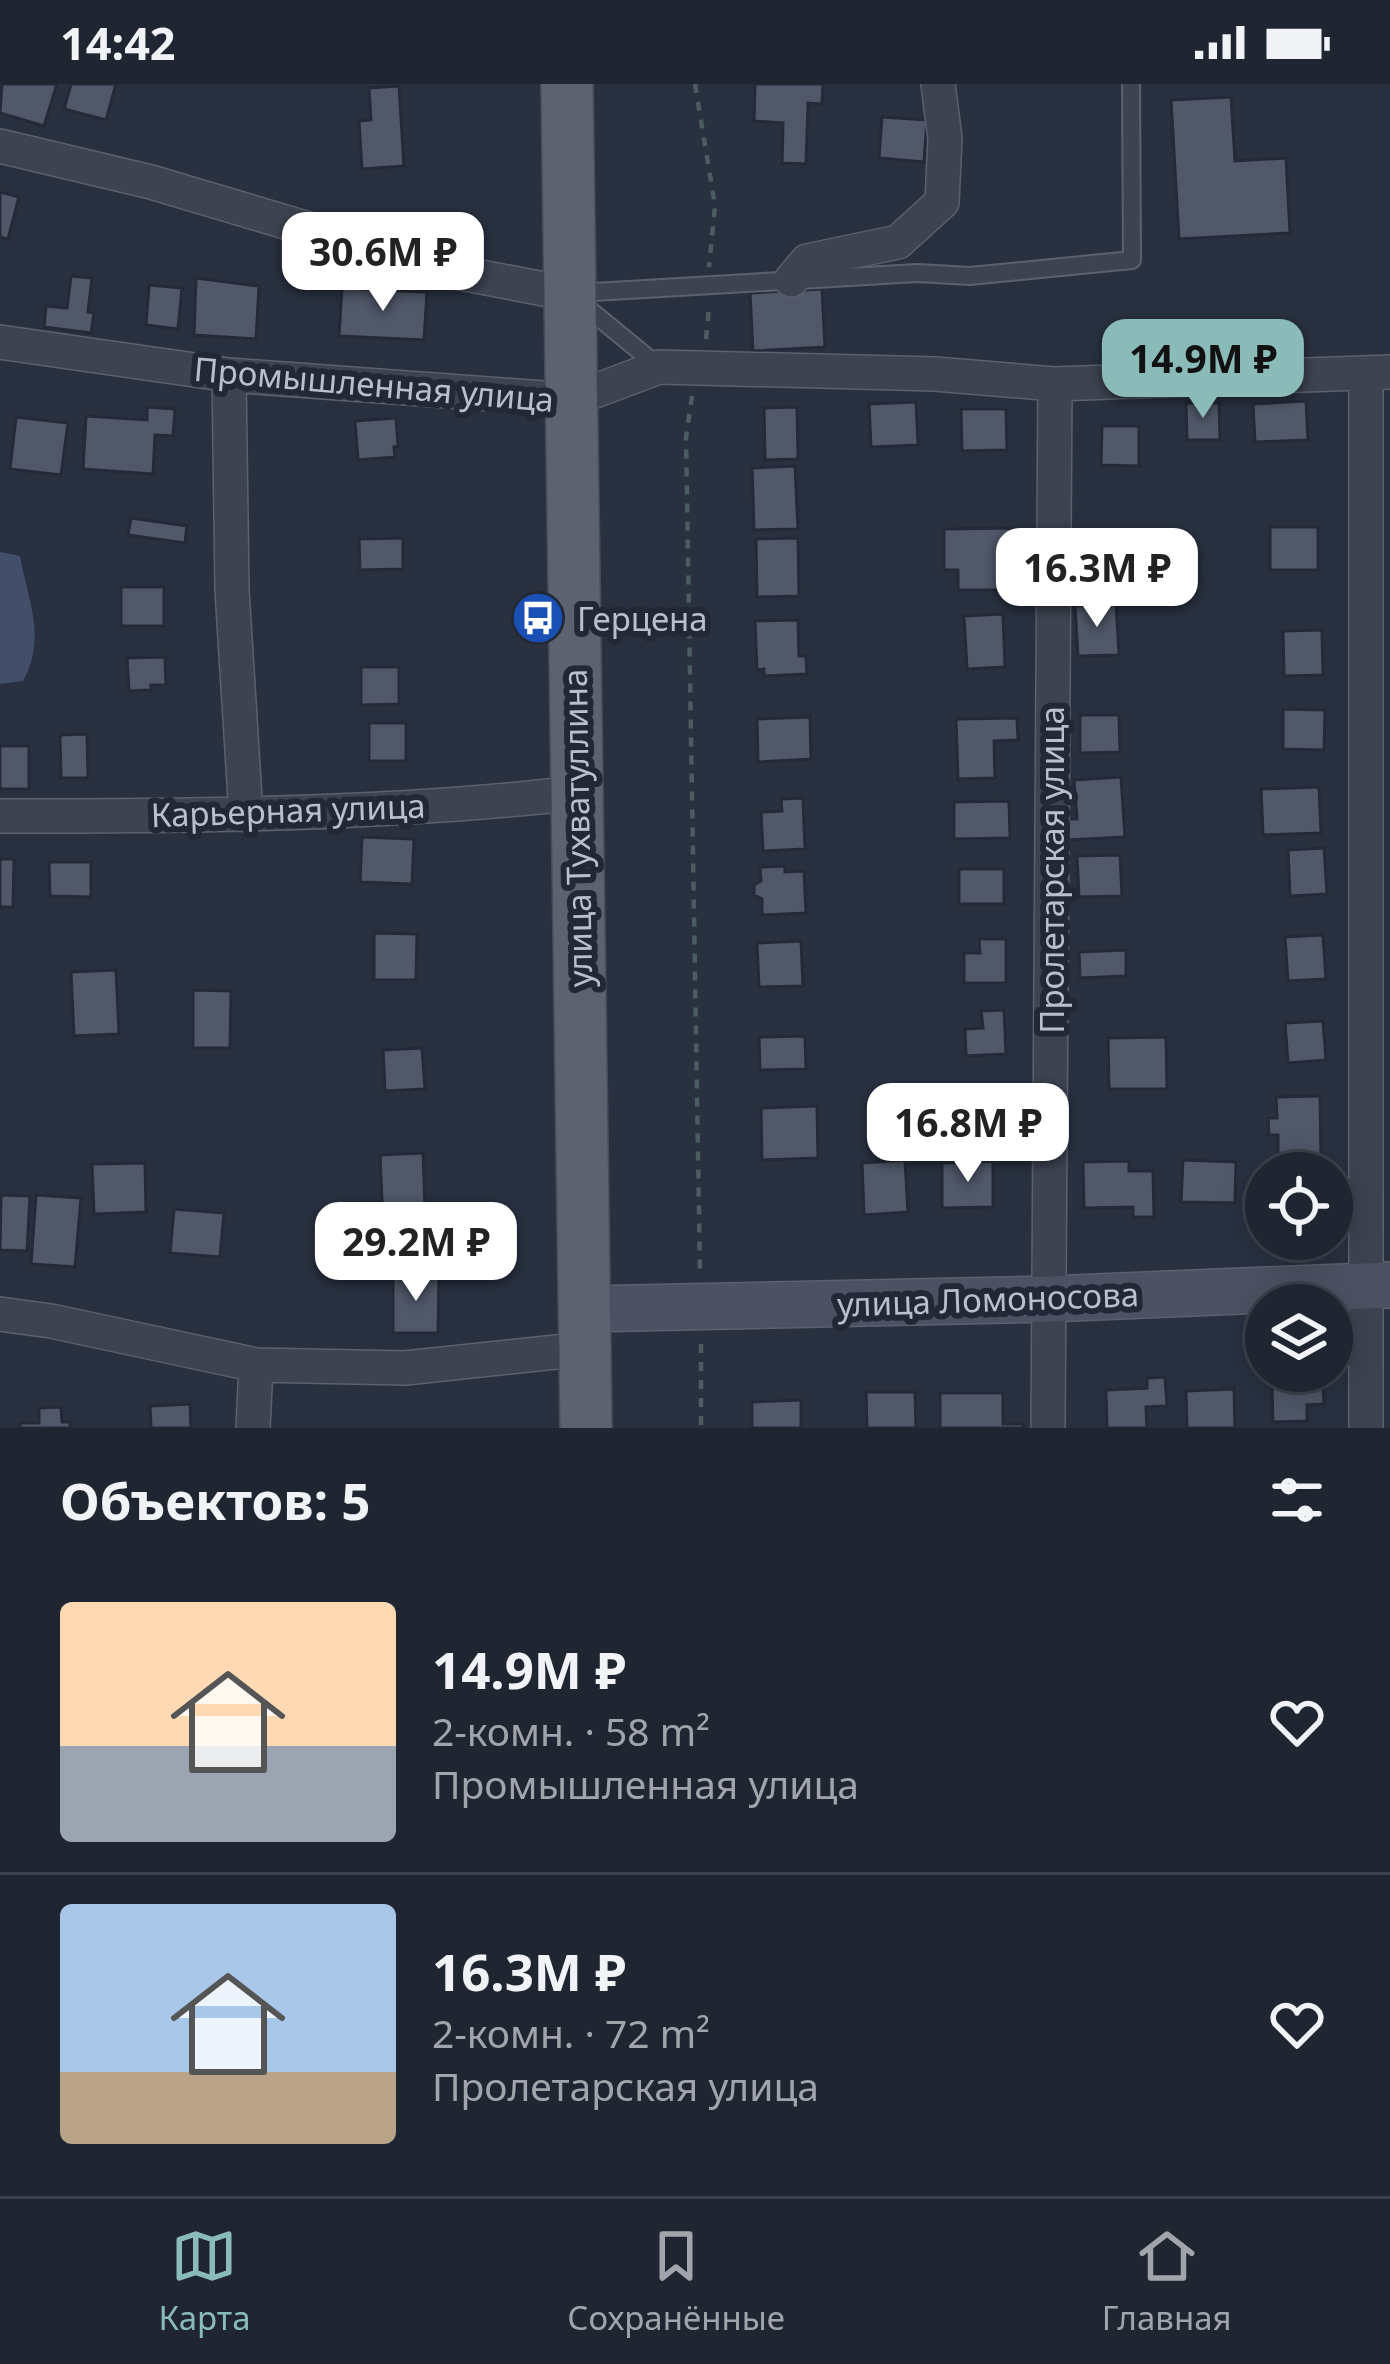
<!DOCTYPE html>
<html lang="ru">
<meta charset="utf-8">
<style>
body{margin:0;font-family:"Noto Sans",sans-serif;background:#272d39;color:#f1f3f6;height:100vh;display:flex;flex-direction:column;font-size:45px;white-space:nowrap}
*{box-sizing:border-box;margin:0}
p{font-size:39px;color:#a1a5ab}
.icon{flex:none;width:66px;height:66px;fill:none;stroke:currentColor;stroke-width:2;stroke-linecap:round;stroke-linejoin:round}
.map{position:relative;height:1344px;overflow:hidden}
.panel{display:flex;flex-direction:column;background:#1f2531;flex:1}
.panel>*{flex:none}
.buttons{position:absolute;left:1245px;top:1068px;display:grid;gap:24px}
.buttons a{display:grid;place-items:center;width:108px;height:108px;border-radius:50%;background:#1f2531;box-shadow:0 6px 30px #0003,0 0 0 3px #3c424d;font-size:60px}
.price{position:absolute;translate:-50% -102px;padding:0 27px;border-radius:24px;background:#fff;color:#222;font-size:39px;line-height:78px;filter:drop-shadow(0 3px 6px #0008)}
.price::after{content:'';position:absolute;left:50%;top:72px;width:36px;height:27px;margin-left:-18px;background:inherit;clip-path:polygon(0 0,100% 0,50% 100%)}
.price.on{background:#8bbbb9;color:#111}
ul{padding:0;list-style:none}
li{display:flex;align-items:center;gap:36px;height:300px;padding:0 60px}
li+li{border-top:3px solid #3c424d}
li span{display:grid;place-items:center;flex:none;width:336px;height:240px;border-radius:12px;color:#555}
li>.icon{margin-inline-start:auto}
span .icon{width:144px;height:144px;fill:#fffc;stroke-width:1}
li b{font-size:51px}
h2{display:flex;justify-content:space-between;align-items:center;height:144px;padding:0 60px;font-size:51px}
.status{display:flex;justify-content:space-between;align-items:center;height:84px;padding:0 60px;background:#1f2531;direction:ltr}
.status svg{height:33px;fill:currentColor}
.tab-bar{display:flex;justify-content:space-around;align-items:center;height:168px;border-top:3px solid #3c424d;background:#1f2531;font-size:33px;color:#a1a5ab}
.tab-bar a{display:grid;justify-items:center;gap:6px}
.tab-bar .on{color:#8bbbb9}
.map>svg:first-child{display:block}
.water{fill:#434f6a}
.building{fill:#505869;stroke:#242a38;stroke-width:3}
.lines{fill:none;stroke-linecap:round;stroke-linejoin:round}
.lane-casing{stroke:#5b616e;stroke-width:20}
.street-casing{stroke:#5b616e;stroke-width:36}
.secondary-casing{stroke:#5b616e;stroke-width:48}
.primary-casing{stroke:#474c5a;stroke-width:54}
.path{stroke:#4c5c60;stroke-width:4.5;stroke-dasharray:9 9;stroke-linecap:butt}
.lane{stroke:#3d4351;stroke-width:16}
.street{stroke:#3d4351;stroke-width:33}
.secondary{stroke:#4c5263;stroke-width:45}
.primary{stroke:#5c6270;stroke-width:51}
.labels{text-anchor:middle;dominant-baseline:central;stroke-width:12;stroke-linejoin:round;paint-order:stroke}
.street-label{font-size:33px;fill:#babfcb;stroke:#222836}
.poi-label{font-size:33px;fill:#babfcb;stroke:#222836;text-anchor:start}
</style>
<div class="status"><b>14:42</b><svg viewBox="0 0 49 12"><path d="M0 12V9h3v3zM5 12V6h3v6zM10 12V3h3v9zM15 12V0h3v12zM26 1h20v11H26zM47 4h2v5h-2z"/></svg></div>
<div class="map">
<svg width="1390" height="1344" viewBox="0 0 1390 1344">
<rect width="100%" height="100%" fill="#293141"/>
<path class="water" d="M0 468 20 472C28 517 47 554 23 597L0 600Z"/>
<path class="building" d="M2 0H57L44 42 0 29Z
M71 0H116L106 36 64 25Z
M755 0H823L822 20 808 19 806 80 782 79 783 39 754 37Z
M399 2 404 82 362 85 359 37 371 36 369 4Z
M1231 13 1235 77 1286 74 1290 149 1179 155 1171 16Z
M882 33 927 36 924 78 879 74Z
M0 108 19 113 8 155 0 153Z
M71 192 92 194 88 228 94 229 91 249 44 243 46 222 67 224Z
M196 194 259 202 256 255 194 251Z
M149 201 182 204 178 245 146 241Z
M342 204 427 208 424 256 339 252Z
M822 205 825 263 753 267 750 209Z
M1306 317 1308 356 1255 358 1253 320Z
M916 318 918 361 871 363 869 320Z
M1186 319H1219L1220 356H1187Z
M147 323 175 325 173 352 155 351 153 390 83 385 86 332 147 336Z
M797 323 798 375 765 376 764 324Z
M961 325H1006L1007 366 962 367Z
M16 333 68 339 61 391 10 385Z
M396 334 398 362 394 363 395 373 358 376 355 337Z
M1102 342H1139V382L1101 381Z
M795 382 798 445 754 446 752 384Z
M131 434 187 442 185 459 128 451Z
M1270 443H1318V486H1270Z
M1011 444V488H1001V506H958V486H944V445Z
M1131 453 1132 505H1074L1073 454Z
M403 454V485L360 486 359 455Z
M798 454 799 512 757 513 756 455Z
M121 503H164V542H121Z
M1116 520 1119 571 1078 572 1075 522Z
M1003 530 1005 583 967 585 964 532Z
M798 536 799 572H806L807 590 764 592V585L757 586 755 537Z
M1322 546 1323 591 1284 592 1283 547Z
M165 573 166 601H151V606L129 607 127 574Z
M361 583H399V620L361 621Z
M1283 625 1325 626 1324 666 1283 665Z
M1080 631H1119L1120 668 1080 669Z
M810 633 811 675 758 678 757 635Z
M1017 634 1018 656 994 657 995 694 958 695 956 635Z
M369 639H406V677H369Z
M87 650 88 694H61L60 651Z
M0 662H29V705H0Z
M1121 693 1125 753 1068 756 1067 735H1077L1074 696Z
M1319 703 1321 749 1263 751 1261 705Z
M803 714 805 765 763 767 761 728 782 727 781 715Z
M1009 717 1010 754 954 755V718Z
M362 753 414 755 412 800 360 798Z
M1324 764 1327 810 1290 812 1288 766Z
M1120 771 1122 812 1079 813 1077 772Z
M0 775H14L13 823H0Z
M49 778H91V813L50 812Z
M785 782V788L804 787 806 829 762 831V815L754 811V801L761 797 760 783Z
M959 785H1004V820H959Z
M374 849 417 850 416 896H374Z
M1323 851 1326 895 1288 897 1285 853Z
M979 855H1006V899H964V869H980Z
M801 857 803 902 759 903 757 859Z
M1126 866V892L1080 894 1079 868Z
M116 886 119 950 74 952 71 888Z
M193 906 231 907 230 964H193Z
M1004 926 1006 970 966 972 965 945 983 944 981 927Z
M1323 937 1326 976 1288 979 1285 939Z
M805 952 806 985 760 986 759 953Z
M1166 953 1167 1005H1109L1108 954Z
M422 964 425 1005 385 1007 383 966Z
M1320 1012 1321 1076 1278 1077V1051H1269L1268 1034H1277L1276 1013Z
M817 1022 818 1074 762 1076 761 1024Z
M423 1069 426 1152 366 1154 364 1119 382 1118 380 1071Z
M905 1076 908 1128 864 1131 862 1079Z
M1183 1076 1236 1078 1235 1119 1181 1118Z
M993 1077V1123L942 1124V1079Z
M1129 1077V1087H1153L1154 1133H1133V1123L1084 1124 1083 1078Z
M145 1079 146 1128 94 1130 92 1080Z
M1 1111 30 1112 27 1167 0 1166Z
M36 1111 81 1114 75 1183 31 1180Z
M174 1125 224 1129 220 1173 170 1169Z
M393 1190 439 1191 438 1249H393Z
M1165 1293 1167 1322 1146 1323 1147 1344H1107L1106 1306 1147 1304V1294Z
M1323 1302 1324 1320 1307 1321V1337L1273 1338 1272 1304Z
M1234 1305 1235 1344H1187L1186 1307Z
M866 1308H915L916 1344H867Z
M940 1309H1003V1340H1023V1344H940Z
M801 1316V1344H752V1318Z
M190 1320 191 1344H151L150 1322Z
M61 1323 62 1338H70V1344H20V1339H39V1324Z"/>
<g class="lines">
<g class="lane-casing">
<path id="lane" d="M577 209 917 189 970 192 1132 176 1131 1
M580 218 659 283"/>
</g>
<g class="street-casing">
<path id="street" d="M0 62 151 98 450 187 570 210
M791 196 807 177 898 158 942 118 945 54 938 0
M0 258 229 291 571 316 659 283 935 290 1055 300 1390 288
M229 291 232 506 246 731
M1366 291V1344
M0 732C192 732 385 731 576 709
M0 1230 51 1237 256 1281 405 1284 584 1265
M253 1344 256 1281
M1048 1344 1055 300"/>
</g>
<g class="secondary-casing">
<path id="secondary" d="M586 1225 1048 1215 1390 1201"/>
</g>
<g class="primary-casing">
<path id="primary" d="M567 0 586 1344"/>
</g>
<path class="path" d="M695 0 715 122 709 183
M706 255 709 224
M692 312 686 353 700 1188
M701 1260V1344"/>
<use href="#lane" class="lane"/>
<use href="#street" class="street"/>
<use href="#secondary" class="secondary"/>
<use href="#primary" class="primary"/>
</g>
<defs>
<g id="bus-disc" transform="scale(2.7)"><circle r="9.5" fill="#1a4fb4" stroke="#222836"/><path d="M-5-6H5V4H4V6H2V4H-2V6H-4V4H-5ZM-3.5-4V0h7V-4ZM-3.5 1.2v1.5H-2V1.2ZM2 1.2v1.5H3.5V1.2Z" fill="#fff"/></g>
</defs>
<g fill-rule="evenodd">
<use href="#bus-disc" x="538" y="534"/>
</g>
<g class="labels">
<g class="street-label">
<text transform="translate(374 300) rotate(5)">Промышленная улица</text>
<text transform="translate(288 726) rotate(-2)">Карьерная улица</text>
<text transform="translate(577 744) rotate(-91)">улица Тухватуллина</text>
<text transform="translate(1051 786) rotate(-90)">Пролетарская улица</text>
<text transform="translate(988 1215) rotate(-2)">улица Ломоносова</text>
</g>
<g class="poi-label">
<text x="577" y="534">Герцена</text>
</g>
</g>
</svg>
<div class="buttons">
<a><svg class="icon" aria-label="locate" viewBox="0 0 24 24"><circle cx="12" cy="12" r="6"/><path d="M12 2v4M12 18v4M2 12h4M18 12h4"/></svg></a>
<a><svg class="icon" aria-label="layers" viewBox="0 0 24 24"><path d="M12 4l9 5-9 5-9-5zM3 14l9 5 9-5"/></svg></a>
</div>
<b class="price" style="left:383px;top:230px">30.6M ₽</b>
<b class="price on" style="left:1203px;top:337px">14.9M ₽</b>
<b class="price" style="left:1097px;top:546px">16.3M ₽</b>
<b class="price" style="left:968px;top:1101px">16.8M ₽</b>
<b class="price" style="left:416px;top:1220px">29.2M ₽</b>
</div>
<section class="panel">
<h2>Объектов: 5<svg class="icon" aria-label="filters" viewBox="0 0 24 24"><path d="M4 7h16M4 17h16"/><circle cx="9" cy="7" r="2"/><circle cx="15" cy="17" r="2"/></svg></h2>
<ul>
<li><span style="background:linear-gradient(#ffd9b3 60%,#9aa5b1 0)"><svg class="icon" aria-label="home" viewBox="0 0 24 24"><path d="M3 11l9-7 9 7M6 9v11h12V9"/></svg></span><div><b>14.9M ₽</b><p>2-комн. · 58 m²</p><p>Промышленная улица</p></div><svg class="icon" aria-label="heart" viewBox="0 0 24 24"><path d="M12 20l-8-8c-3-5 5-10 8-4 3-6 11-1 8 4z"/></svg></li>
<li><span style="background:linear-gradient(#a9c7e8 70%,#b9a48a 0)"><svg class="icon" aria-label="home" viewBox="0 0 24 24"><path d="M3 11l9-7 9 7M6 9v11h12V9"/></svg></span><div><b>16.3M ₽</b><p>2-комн. · 72 m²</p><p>Пролетарская улица</p></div><svg class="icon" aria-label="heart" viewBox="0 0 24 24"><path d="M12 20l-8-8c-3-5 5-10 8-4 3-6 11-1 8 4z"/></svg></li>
</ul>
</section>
<nav class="tab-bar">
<a class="on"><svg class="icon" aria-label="map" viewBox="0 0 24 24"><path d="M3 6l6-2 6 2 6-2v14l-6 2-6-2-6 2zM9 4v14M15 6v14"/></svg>Карта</a>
<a><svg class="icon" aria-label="saved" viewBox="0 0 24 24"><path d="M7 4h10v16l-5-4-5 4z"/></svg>Сохранённые</a>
<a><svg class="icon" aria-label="home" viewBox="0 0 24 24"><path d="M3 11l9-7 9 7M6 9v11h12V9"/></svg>Главная</a>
</nav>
